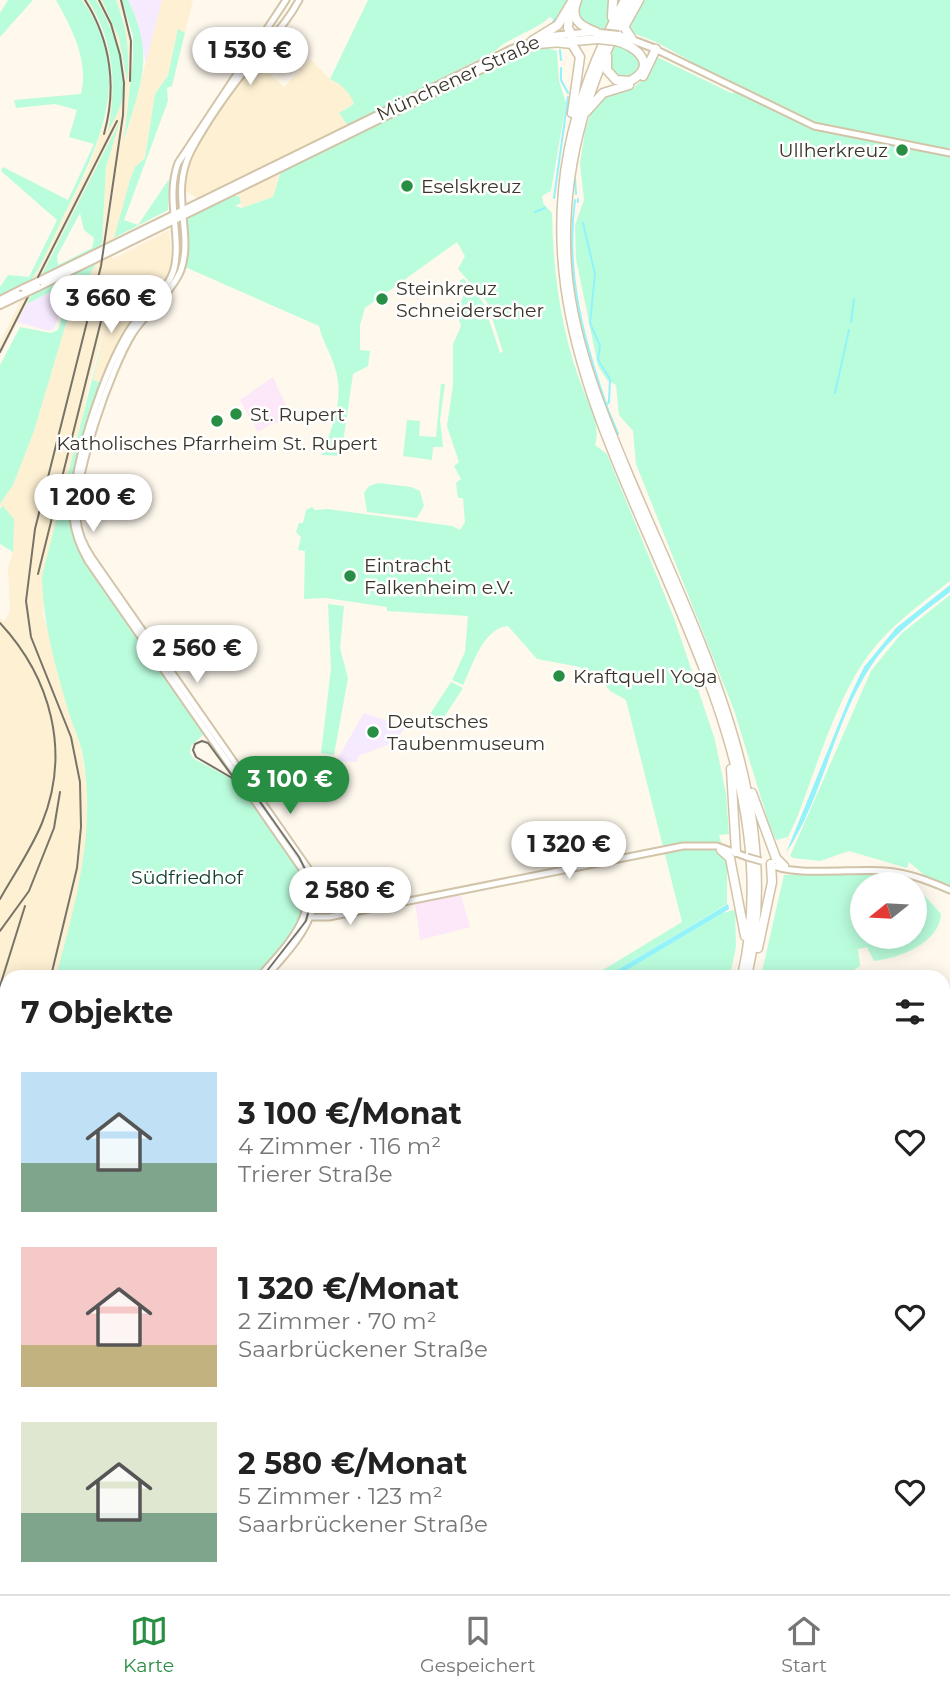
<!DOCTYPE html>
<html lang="de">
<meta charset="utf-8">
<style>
body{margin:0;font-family:Montserrat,sans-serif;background:#f2f2f2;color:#222;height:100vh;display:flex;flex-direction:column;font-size:26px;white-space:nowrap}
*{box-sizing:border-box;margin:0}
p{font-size:23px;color:#767676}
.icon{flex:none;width:38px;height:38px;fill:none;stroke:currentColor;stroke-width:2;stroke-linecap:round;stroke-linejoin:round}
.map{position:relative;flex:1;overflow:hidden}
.details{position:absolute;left:0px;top:970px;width:950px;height:625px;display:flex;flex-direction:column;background:#fff;border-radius:21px 21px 0 0;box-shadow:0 4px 18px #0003}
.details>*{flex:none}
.needle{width:46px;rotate:252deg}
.buttons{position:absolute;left:850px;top:872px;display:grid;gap:14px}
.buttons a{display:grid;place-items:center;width:77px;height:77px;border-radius:50%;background:#fff;box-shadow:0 4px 18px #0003;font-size:35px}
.price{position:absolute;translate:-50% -60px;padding:0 16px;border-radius:24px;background:#fff;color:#222;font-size:23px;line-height:46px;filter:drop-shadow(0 2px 4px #0008)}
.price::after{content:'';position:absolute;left:50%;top:42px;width:21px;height:16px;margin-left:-10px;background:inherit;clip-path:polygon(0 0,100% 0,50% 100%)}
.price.on{background:#288e43;color:#fff}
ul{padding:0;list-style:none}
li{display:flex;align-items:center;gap:21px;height:175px;padding:0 21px}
li span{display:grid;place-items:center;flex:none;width:196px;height:140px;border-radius:0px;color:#555}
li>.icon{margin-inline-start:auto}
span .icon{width:84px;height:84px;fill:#fffc;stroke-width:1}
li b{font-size:30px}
h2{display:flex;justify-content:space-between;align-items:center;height:84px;padding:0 21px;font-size:30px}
.tab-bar{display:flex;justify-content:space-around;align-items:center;height:98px;border-top:2px solid #e0e0e0;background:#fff;font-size:19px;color:#767676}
.tab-bar a{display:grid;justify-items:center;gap:4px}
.tab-bar .on{color:#288e43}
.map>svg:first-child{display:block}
.built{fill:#fef0d3}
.industrial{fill:#f6eafe}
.education{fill:#fce8f8}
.green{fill:#bafddc;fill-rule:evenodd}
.water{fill:#92f3fa}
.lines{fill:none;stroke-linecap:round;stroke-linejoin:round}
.stream{stroke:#92f3fa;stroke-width:2}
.secondary-casing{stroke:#d2c4a8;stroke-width:9}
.primary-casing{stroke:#d2c4a8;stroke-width:10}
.highway-casing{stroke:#d2c4a8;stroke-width:11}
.secondary{stroke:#fff;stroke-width:5}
.primary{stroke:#fff;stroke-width:6}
.highway{stroke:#fff;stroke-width:8}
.tram{stroke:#787368;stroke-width:2}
.rail{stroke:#787368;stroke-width:2}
.secondary-bridge-casing{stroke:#d2c4a8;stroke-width:9;stroke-linecap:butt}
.primary-bridge-casing{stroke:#d2c4a8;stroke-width:10;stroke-linecap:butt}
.highway-bridge-casing{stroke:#d2c4a8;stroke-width:11;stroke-linecap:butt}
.secondary-bridge{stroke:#fff;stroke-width:5}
.primary-bridge{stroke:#fff;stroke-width:6}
.highway-bridge{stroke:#fff;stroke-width:8}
.poi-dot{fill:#288e43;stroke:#fff;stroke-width:2.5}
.labels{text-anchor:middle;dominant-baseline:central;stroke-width:5;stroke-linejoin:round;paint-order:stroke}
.street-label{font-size:19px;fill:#3a352a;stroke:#fff}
.poi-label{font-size:19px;fill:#3a352a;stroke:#fff;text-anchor:start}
.park-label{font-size:19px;fill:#0e3b29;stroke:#fff}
</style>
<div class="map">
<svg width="950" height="1594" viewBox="0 0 950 1594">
<rect width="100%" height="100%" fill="#fef8ed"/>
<path class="built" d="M82 0H88L94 10 110 52 113 103 109 128 123 98V83L115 40 96 0H102L109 11 119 38 127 76 123 17 116 0H122L127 12 133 59 125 141 162 0H193L185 33 179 30 168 75 155 94 145 158 136 167 130 180 110 255 113 259 169 230 172 263 168 275 122 337 100 382 93 381 105 328 90 380 43 613 81 749 87 785V827L80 887 56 976H7V1168L0 1196V617L4 622 10 610 8 568 13 551 0 504 13 485 34 431 70 310 97 262 102 243 106 167 118 126 0 356V342L90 164 106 118 108 103Z
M282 32 289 37 276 53 282 58 270 71 271 75 284 87 310 59 330 79 342 85 351 97 354 104 339 113 348 126 197 198 184 190V175L194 148 255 62Z
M281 171 273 197 242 208 237 192Z"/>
<path class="industrial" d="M128 0H162L146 63 137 20Z
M55 290 66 299 54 328 49 331 17 322 27 304Z
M364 713 405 727 395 742 358 756 357 762 336 761Z
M950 1291V1594H539L538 1587H943V1292Z
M326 1587H426L429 1594H335Z"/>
<path class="education" d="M273 377 292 419 271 424 258 432 240 400Z
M456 895 461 896 470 927 420 940 415 902Z"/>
<path class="green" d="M8 0H33L0 37V13Z
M56 0H82C134 74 101 141 66 211 59 224 38 275 29 282 21 288 9 291 0 296V287L8 275 29 277 57 220 1 171 3 167 68 200 94 144 69 137 77 110 55 104 16 108 14 100 81 94C89 60 72 29 56 0Z
M88 0H96C112 26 127 64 123 96 121 108 113 121 108 132 117 85 114 41 88 0Z
M102 0H116C127 27 130 52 127 81L119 38Z
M122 0H128C156 57 140 84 124 141L133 59V36Z
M368 0H570L558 23 550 17C533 32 511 36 495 51L348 126 339 113 354 104C349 91 342 85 330 79Z
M580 0H611L610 18 605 28H591L578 19Z
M642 0H950V581C922 603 892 624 870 653 836 698 817 767 796 820L788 837 776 840 770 827 734 710 636 464 633 431 619 415 616 385 607 380 598 366 576 259 575 225 584 200 580 164 585 131 593 106 607 94 634 87 645 78 657 57 733 94 736 86 656 42 628 31Z
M178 29 185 33 172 86 167 88 168 101 124 220 138 225 169 179 168 210 114 238 130 180 135 167 145 158 155 94 168 75Z
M615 44 628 47 640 61V69L633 77 620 79 611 71 610 54Z
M543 47 557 51 559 81 566 103 551 191 542 196 543 203 552 213C553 272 561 334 583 389 590 408 601 425 595 445L607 454 674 618 715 740 726 794 729 834 719 835 727 863V904L607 976H593L682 922 626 700 610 691 602 680 588 678 580 667 537 659 508 626C483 628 473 665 463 685L452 680 465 652 468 616 387 611V607L326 598 304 599 305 551 298 550 301 537 296 532 299 523H303L306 510 312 507 315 510 328 509 452 526 460 530 465 522 463 498H458L456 483 461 479 454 466 459 462 447 426 453 385V344L461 326 457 313 464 294 460 280 464 279 483 302 500 353 503 352 487 302 458 269 465 256 457 242 365 308 360 325V350L370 351 368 366 353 374 341 456 322 455C332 427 345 399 335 368 331 353 322 341 319 326L185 267 187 215 233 196H239L241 203 235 206 242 208 273 197 281 171 511 58Z
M120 121 106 167 102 243 97 262 70 310 34 431 13 485 0 504V365L20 327 51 333 58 330 68 299 54 290 27 304ZM80 213 84 230 94 238 92 248 58 265 57 256Z
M104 333 93 380 100 382 74 476 70 526 83 559 204 734 191 746 190 753 194 759 242 784 300 867C315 913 288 941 258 976H56C76 902 97 829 82 751 79 739 74 728 70 716 56 669 43 625 42 576Z
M441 384H445L440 420 443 447H433L432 460 403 456 407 420 420 421 419 436 436 437Z
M378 483 411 487 420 491 424 506 417 518 367 512 364 493 369 486Z
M3 506 14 519 13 552 0 544V509Z
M950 595V888L929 879 909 862 907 868 849 851 820 861 793 858 790 856 871 671 901 634Z
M328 604 344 606 340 648 348 678 334 755 321 753 331 669Z
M451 682 463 688 437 728 426 720Z
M889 873 910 878 914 884H863V936H915V885L941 914C939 943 900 958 874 961L867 947 858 949 860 966 851 972 853 976H761L784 875Z
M735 910 736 947 730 976H617L722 913Z
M943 1146 950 1158V1260L943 1261Z
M7 1563V1587H82L83 1594H0V1565Z"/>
<path class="water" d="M950 585V592C925 611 898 630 878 656 835 713 825 795 786 853L850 696 864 667 896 628Z
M728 904 729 909 617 976H607Z"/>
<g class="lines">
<path class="stream" d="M553 22 555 19
M560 50 561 60
M561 68V80L568 93
M575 179 576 194
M554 198 568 97
M575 200C565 271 583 338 606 404
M578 202V199
M535 212 545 208
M583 223 595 274 590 323 600 346 598 360 610 379 609 402 606 405 618 434
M851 322 854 299
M835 393 849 330
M324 1587 333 1594"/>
<g class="secondary-casing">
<path id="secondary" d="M655 49 814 126 950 153
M771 864C789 877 860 868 886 871 909 873 929 881 950 890
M309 917H329L683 846H717L747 857
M260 976C286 946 319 916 304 872L88 561C80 547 74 533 73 516 70 470 105 368 130 329 142 310 168 291 174 269 182 236 165 198 178 163L286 0
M267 976C293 945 326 915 310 871L92 558C84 546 78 534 77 519 73 477 110 370 133 333 146 313 173 291 181 270 194 232 169 194 191 151 208 119 232 86 254 59 270 39 287 23 299 0
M0 1219 7 1221
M0 1284 7 1275
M0 1290 7 1282
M524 1587 525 1594
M529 1587 530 1594"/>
</g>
<g class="primary-casing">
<path id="primary" d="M619 35 656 49
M39 281 512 49 551 36 594 32
M38 287 492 64 538 44
M0 300 24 288
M0 305 21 295"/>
</g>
<g class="highway-casing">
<path id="highway" d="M577 0C569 19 580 26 596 32
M625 0C476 271 623 444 714 696 746 786 764 882 742 976
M632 0C584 87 558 179 568 279 576 348 602 412 629 476 695 632 788 802 747 976
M569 13 568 28 573 37
M612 17 613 0
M632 39 624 27 639 0
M532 41 558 25 573 0
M553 42 572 44 580 57 572 113
M538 44 598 39
M607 56V70L616 80 630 81C659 66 637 46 616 41
M643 76 656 49
M586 112 603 93 629 85
M731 769 736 852
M752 793 776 858 784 866
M721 850 730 858 745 936
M758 948 772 882 771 864
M0 1554 7 1552
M186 1587V1594
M305 1587 315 1594
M295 1588 305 1594
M195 1594 196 1587
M203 1594 204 1587
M211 1594 213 1587"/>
</g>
<use href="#secondary" class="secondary"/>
<use href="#primary" class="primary"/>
<use href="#highway" class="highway"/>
<path class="tram" d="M233 777 208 743 202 741 195 744 193 750 196 757 251 789 299 857 309 877 312 898 306 921 263 976
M0 1218 7 1220"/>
<path class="rail" d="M85 0C111 41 117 88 104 134
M121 0 131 41 130 81
M0 352 117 121
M38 574 102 317 106 291
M0 623C51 678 71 752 42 823 31 850 14 874 0 899
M0 931 29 891 54 828 60 792
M51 976 77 868 81 827 80 782 71 737 31 637 26 601 35 529 101 266 123 115 124 83 120 55 111 24 99 0
M0 986 25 906
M0 1189 7 1161"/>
<g class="secondary-bridge-casing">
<path id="secondary-bridge" d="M747 857 761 861"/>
</g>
<g class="primary-bridge-casing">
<path id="primary-bridge" d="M600 33 619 35
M24 288 39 281
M21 295 38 287"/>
</g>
<g class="highway-bridge-casing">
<path id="highway-bridge" d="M598 39 616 41"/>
</g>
<use href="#secondary-bridge" class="secondary-bridge"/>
<use href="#primary-bridge" class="primary-bridge"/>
<use href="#highway-bridge" class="highway-bridge"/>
</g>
<g class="poi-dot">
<circle cx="902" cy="150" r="7"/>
<circle cx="407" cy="186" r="7"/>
<circle cx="382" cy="299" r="7"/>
<circle cx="236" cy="414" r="7"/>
<circle cx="217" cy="421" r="7"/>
<circle cx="350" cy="576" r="7"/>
<circle cx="559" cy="676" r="7"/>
<circle cx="373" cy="732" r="7"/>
</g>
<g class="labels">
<g class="street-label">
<text transform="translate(458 78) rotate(-25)">Münchener Straße</text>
</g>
<g class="poi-label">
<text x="888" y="150" text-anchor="end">Ullherkreuz</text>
<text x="421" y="186">Eselskreuz</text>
<text x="396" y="288">Steinkreuz<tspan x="396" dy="22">Schneiderscher</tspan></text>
<text x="250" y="414">St. Rupert</text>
<text x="217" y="443" text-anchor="middle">Katholisches Pfarrheim St. Rupert</text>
<text x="364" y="565">Eintracht<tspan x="364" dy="22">Falkenheim e.V.</tspan></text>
<text x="573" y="676">Kraftquell Yoga</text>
<text x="387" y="721">Deutsches<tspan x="387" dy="22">Taubenmuseum</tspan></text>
</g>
<g class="park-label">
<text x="187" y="877">Südfriedhof</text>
</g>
</g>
</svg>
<div class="buttons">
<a><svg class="needle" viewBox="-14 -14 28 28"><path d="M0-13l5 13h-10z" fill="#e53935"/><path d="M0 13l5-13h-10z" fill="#767676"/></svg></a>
</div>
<b class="price" style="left:250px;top:87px">1 530 €</b>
<b class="price" style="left:111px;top:335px">3 660 €</b>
<b class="price" style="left:93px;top:534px">1 200 €</b>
<b class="price" style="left:197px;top:685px">2 560 €</b>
<b class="price on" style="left:290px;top:816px">3 100 €</b>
<b class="price" style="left:569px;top:881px">1 320 €</b>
<b class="price" style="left:350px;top:927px">2 580 €</b>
<section class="details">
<h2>7 Objekte<svg class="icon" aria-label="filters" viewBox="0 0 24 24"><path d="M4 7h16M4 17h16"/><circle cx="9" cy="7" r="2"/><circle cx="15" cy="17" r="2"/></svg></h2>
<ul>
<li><span style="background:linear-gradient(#bfe0f5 65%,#7fa58c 0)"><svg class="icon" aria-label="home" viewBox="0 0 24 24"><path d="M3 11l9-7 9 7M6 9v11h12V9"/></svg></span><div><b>3 100 €/Monat</b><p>4 Zimmer · 116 m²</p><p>Trierer Straße</p></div><svg class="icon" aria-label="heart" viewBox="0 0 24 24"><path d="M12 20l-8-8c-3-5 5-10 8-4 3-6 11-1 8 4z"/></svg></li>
<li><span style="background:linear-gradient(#f6c9c9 70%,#c2b280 0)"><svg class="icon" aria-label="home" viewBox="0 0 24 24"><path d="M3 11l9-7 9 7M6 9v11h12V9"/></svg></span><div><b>1 320 €/Monat</b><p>2 Zimmer · 70 m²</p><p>Saarbrückener Straße</p></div><svg class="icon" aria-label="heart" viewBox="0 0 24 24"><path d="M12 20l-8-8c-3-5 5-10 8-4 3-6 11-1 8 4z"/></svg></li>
<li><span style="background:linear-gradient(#dfe7d0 65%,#7fa58c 0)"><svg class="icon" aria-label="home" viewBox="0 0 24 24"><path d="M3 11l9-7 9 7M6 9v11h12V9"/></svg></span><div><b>2 580 €/Monat</b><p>5 Zimmer · 123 m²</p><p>Saarbrückener Straße</p></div><svg class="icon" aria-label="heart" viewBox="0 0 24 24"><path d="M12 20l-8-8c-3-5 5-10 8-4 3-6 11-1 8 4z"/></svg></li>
</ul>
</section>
</div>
<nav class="tab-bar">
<a class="on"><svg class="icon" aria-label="map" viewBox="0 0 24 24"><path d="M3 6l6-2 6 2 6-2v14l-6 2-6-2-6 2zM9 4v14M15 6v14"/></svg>Karte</a>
<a><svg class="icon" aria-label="saved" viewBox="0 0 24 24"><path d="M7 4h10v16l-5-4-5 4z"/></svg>Gespeichert</a>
<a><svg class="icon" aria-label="home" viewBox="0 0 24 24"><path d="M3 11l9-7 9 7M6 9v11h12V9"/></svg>Start</a>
</nav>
